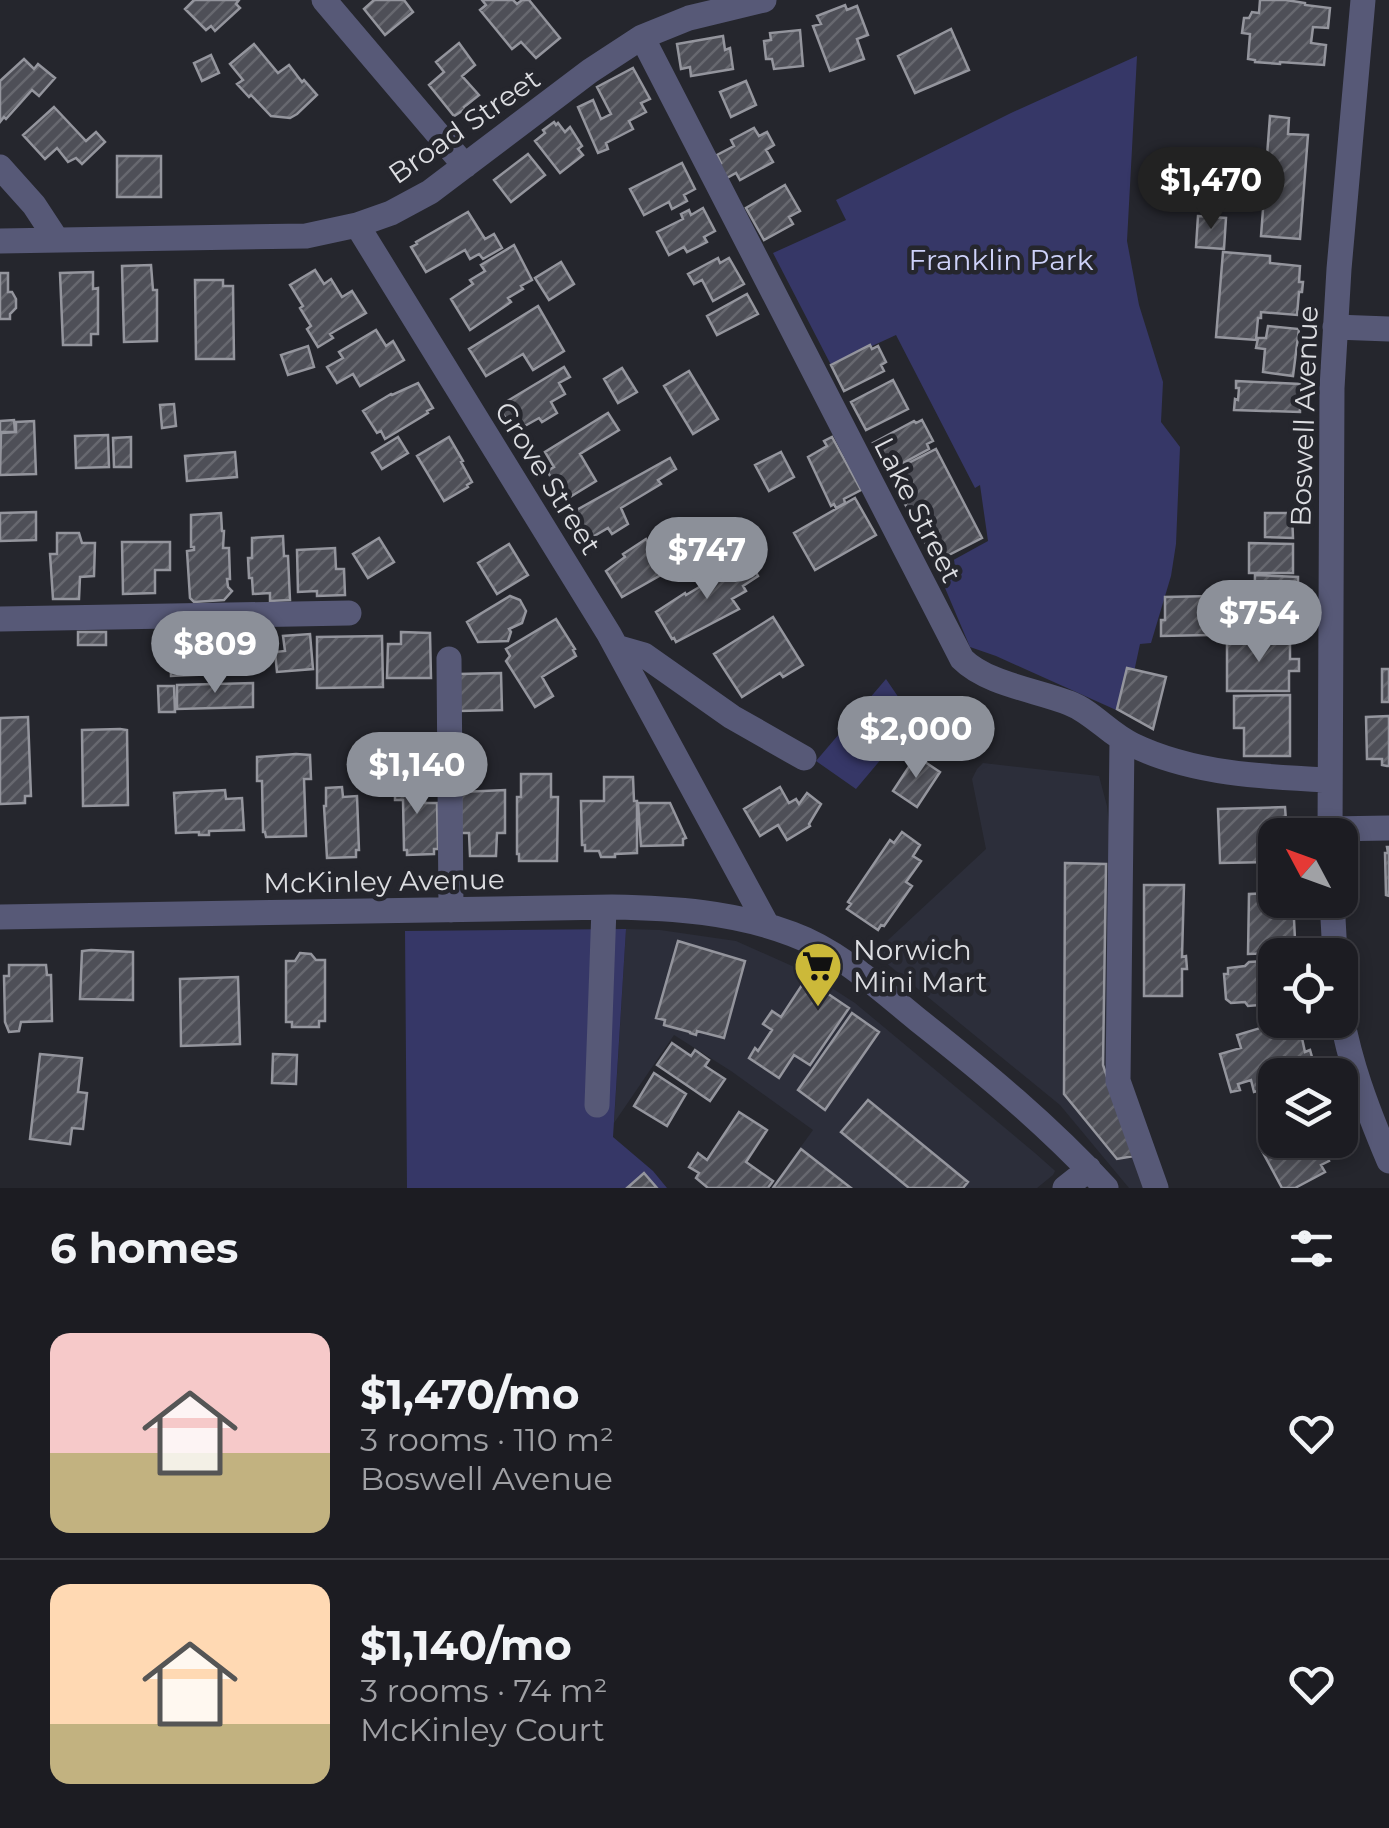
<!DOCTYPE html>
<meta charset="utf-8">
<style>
body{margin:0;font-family:Montserrat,sans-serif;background:#25252a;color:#f1f3f6;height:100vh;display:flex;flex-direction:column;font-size:38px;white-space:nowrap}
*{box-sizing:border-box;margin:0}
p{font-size:32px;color:#a0a1a5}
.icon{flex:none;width:55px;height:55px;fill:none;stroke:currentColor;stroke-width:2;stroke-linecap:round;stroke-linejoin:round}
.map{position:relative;height:1188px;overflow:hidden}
.panel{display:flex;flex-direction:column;background:#1c1c22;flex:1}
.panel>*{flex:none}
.needle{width:65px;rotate:311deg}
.fabs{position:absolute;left:1258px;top:818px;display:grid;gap:20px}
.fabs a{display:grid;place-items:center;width:100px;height:100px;border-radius:20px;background:#1c1c22;box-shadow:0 5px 15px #0003,0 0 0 2px #3a3a40;font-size:50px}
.price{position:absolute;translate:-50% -85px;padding:0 22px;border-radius:35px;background:#8c9099;color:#fff;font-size:32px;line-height:65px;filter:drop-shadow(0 2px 5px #0008)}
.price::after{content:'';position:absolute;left:50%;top:60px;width:30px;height:22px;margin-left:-15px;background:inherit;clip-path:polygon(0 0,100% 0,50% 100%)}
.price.on{background:#222;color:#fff}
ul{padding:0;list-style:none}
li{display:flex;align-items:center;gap:30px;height:250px;padding:0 50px}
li+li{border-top:2px solid #3a3a40}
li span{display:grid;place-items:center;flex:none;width:280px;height:200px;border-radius:20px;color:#555}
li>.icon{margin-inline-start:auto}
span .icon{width:120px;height:120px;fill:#fffc;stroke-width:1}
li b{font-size:42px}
h2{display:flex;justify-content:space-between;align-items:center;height:120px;padding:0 50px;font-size:42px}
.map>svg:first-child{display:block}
.built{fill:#2c2e3a}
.park{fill:#363767}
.building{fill:url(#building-hatch);stroke:#94959d;stroke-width:2.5}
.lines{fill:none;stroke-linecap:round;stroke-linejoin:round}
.minor{stroke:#575977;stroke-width:25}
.labels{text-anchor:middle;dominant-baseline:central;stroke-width:9;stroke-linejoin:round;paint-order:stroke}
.street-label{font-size:28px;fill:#dcdde1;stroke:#25262d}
.park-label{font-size:28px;fill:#ced2f9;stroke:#25262d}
.poi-label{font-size:28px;fill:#dcdde1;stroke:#25262d;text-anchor:start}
</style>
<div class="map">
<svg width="1389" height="1188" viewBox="0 0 1389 1188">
<defs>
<pattern id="building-hatch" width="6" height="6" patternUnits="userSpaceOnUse" patternTransform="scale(2.5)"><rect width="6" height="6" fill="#4e4f57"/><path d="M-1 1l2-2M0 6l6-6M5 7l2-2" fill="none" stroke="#67686f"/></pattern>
</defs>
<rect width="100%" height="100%" fill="#25262d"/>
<path class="built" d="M983 763 1099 776 1107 806 1109 825V1067L1148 1188H1129L1060 1105 874 953 986 849 972 779 977 769Z
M626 929 660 930 736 941 810 974 855 1003 1035 1153 1053 1169 1055 1171 1053 1175 1037 1188H771L813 1130 731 1071 674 1035 614 1123Z"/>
<path class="park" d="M1137 56 1127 241 1139 305 1163 382 1161 422 1180 447 1176 544 1171 576 1151 643 1140 644 1125 714 996 656 970 647 937 569 988 541 980 485 975 488 896 335 831 365 773 253 846 220 836 200 1011 113Z
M886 679 914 720 856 789 816 761Z
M626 929 613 1137 653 1171 667 1188H407L405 931Z"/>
<path class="building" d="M194 0H239L236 4 240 8 215 31 211 26 206 30 185 9Z
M374 0H404L413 12 385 35 364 9Z
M482 0H513L517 4 522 0H529L560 38 536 58 521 42 512 49 480 10 486 5Z
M1260 0H1286L1305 3V5L1330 8 1328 28 1313 27 1311 43 1326 45 1324 65 1280 62V64L1255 62V60L1248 59 1250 34 1242 33 1244 18H1249L1252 12 1259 13Z
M845 5 847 10 857 6 868 35 857 39 864 59 830 71 813 26 821 24 817 16Z
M951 29 969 70 915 93 898 56Z
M800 30 803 66 774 69 772 59H766L764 41 771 40 770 33Z
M723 36 725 50 730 48 733 69 691 76 690 67 681 69 677 44Z
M459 43 475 65 462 76 479 95 464 107 465 109 454 116 429 85 444 72 436 62Z
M254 44 278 73 289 65 302 82 304 80 317 95 297 114 290 118 271 116 251 95 249 97 237 84 243 80 230 64Z
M211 55 219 73 202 81 194 63Z
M24 59 34 69 38 64 55 78 39 96 32 90 6 119 4 117 0 122V81Z
M633 68 650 99 641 103 646 112 629 121 633 129 606 143 608 149 598 153 578 107 593 100 601 119 611 114 597 87Z
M746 81 756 105 731 117 720 92Z
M54 107 86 141 96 132 105 142 82 164 76 158 68 162 57 148 45 159 23 135Z
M1270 116 1289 118 1288 134 1308 135 1300 239 1261 236Z
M554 122 556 125 558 123 565 132 570 127 582 146 578 149 583 155 560 173 535 141 545 133 543 130Z
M754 128 759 136 767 132 774 145 766 150 773 162 740 180 736 173 725 179 718 165 721 163 717 155 734 146 731 140Z
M528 154 545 175 511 202 494 180Z
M117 156H161V197H117Z
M682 163 695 189 684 195 687 201 672 209 669 202 644 215 630 189Z
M785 185 800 211 789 217 793 224 764 240 746 208Z
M703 208 715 231 704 237 707 242 687 252 684 247 669 255 657 232 683 219 681 214 689 210 691 215Z
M468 212 485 239 494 234 502 248 483 259 479 254 470 259 465 250 426 272 411 247 417 244 416 242Z
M1198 216 1226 218 1224 249 1196 247Z
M514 245 532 280 521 286 523 289 508 298 511 302 470 330 451 299 473 284 470 280 485 271 481 265Z
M1223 252 1270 256V263L1300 266 1299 282H1303L1302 292H1299L1297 315 1261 312V318H1258L1256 340 1216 337Z
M718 258 720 263 729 258 744 284 713 301 702 280 694 284 688 274Z
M561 262 574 284 549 300 535 278Z
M151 265 153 290H157V341L124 342 122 266Z
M315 270 324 284 331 279 342 297 352 291 366 313 330 334 333 338 318 347 307 329 311 326 300 308 303 306 290 285Z
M93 272V289L98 288V334H91V345H63L60 273Z
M0 273H8V292H12L16 299V308L10 314V319H0Z
M195 280H223V286H233L234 359H196Z
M747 294 758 314 717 335 707 316Z
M538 306 564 351 533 370 523 354 486 376 469 349Z
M1268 326 1299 329 1293 376 1263 372 1265 349 1256 348 1258 338H1266Z
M376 330 386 346 393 341 404 360 360 386 353 374 337 383 327 367 343 358 339 352Z
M870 345 872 349 878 346 886 362 881 365 884 371 844 391 831 365Z
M308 346 314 367 288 375 281 355Z
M564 367 570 377 559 383 565 394 551 402 557 413 542 422 539 418 521 428 513 415 506 419 499 406Z
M622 368 637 392 618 403 604 379Z
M689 371 718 419 693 434 664 386Z
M893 380 908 409 866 430 851 402Z
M1236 381 1300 384V412L1234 410 1235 399 1238 400 1239 388H1236Z
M418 383 433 408 427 411 428 413 385 439 381 431 377 433 363 411 391 394 392 395Z
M174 404 176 426 162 428 160 405Z
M608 413 619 430 580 454 596 481 565 500 547 471 554 467 545 452Z
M14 420 15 432H0V421Z
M922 420 933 441 927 444 929 449 888 471 873 443 914 421 916 423Z
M34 421 36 474 0 475 1 433 16 432V422Z
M108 435 109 467 76 468 75 436Z
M131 437V467H114L113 438Z
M398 437 408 453 382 469 372 453Z
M449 437 463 461 461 462 472 482 467 485 468 487 444 501 417 456Z
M832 437 861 490 844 499 845 503 836 508 834 504 831 506 808 457 827 446 824 441Z
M936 449 982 538 935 562 889 473Z
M235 452 237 477 187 481 185 456Z
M781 452 794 477 769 491 755 465Z
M670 458 676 469 658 480 661 484 621 508 628 524 612 534 608 528 589 539 573 512Z
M855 498 876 535 815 570 794 533Z
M36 512V540L0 541V513Z
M221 513 222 531H224L223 548H229L230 579H227L228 587 232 591 224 600 194 602 190 598 187 551 194 550V547H191V515Z
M1265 513H1292L1293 538 1265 537Z
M676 528 694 559 677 570 672 562 663 568 666 572 622 597 606 571 625 557 623 554 646 539 649 544Z
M57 533H79L82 543H95L94 576 80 577 79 599H53L50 554H57Z
M283 536 284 556H288L290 600 270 601V593L253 594 252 578H249L248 558H252V538Z
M379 538 394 562 368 578 353 554Z
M122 542H170V570H155V593L123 594Z
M1249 543 1293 544V573H1249Z
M509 544 528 575 497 594 478 563Z
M335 548 336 569H344L345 595 317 596V591L298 592 297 550Z
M748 558 758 576 743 586 746 591 732 599 739 609 676 642 674 638 672 639 656 612 685 593 686 595Z
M1255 575 1298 577V618L1254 617Z
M510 596 520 600 526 611 522 623 509 629 511 632 508 641 478 642 467 622Z
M1211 596V635L1161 636V620H1165V597Z
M773 617 803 665 783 677 780 673 742 697 714 654Z
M556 619 575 649 573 650 576 656 542 677 553 696 535 707 506 661 510 656 506 649Z
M78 632H106V645H78Z
M401 632 430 633 431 678H387L388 644H401Z
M213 634V639L237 638 238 673 171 676 170 640H192V635Z
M310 634 313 669 277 672 275 652 285 651 283 636Z
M382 636 383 687 317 688V637Z
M1227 639H1290V659H1299V671H1289V691H1227Z
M1127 668 1166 677 1153 729 1117 709Z
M1382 669H1389V702H1382Z
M501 673 502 710 459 711V674Z
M253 683V707L177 709V685Z
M158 686H174L175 712H159Z
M1290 695V756H1244V728H1234V696Z
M1389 716V766H1387L1382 765V759H1367L1366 717Z
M28 717 31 796H25V803L0 804V718Z
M120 729 127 730 128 805 83 806 82 730Z
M296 754 310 755 311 779H304L306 836 266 837 265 832H263L262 781H257V757Z
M369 756 370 783 356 784 355 757Z
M916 756 940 772 917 807 893 791Z
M521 774H551V797H558L557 861H519V854H517V797H521Z
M425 777V803H437L438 849H434V854L407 855V850H404L403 800H395V778Z
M604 777H633L634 801H637V853L615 854V857H601L599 851H585V845H582L581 801H604Z
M342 787 343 797 357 796 359 850H356V857L327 858 324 806H326V788Z
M780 787 789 803 796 799 799 804 807 793 821 804 809 824 810 826 787 840 778 825 760 836 744 809Z
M225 790 226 799 242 798 244 830 209 831V835H199V832L176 833 174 793Z
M505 790V833H497L496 856H470L469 833H461V792Z
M638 803H670L686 838 683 839V845L641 846Z
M1285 807 1287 835H1275V862L1220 863 1218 809Z
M902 832 920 845 913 856 921 861 906 882 912 886 884 926 881 925 878 930 847 909 851 904 848 902 890 840 894 843Z
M1387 847H1389V896L1386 895 1385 853H1388Z
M1065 863 1106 864 1103 1065 1134 1156 1117 1159 1064 1094Z
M1144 885H1184L1182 957 1186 956 1187 969H1182V996H1144Z
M1275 893V900H1293L1295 939 1280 940V953L1248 954 1249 894Z
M678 941 745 961 724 1038 697 1031 696 1035 690 1033V1032L664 1025 665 1020 656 1018Z
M91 950 133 952V1000L80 999 82 951Z
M300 953 311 954 316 960H325V1021H319V1027H292V1022H286V961H295Z
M1265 961 1269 965 1275 964V1001H1272V1004L1248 1006 1245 1002 1231 1003 1226 999 1224 974H1228V968L1245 966 1249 962Z
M9 965H46L47 975H51L52 1021 21 1022 19 1031 9 1032 5 1022 4 976H9Z
M238 977 240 1044 181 1046 180 979Z
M806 979 849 1008 810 1065 794 1055 779 1078 749 1058 755 1048 758 1051 772 1030 763 1024 772 1011 781 1017Z
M852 1013 879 1032 825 1110 798 1090Z
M1287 1020H1298L1305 1052 1310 1050 1317 1075H1275V1086L1254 1092 1251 1080 1238 1084 1240 1090 1231 1092 1220 1054 1241 1048 1237 1035Z
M672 1043 691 1056 695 1050 709 1060 705 1066 725 1079 710 1101 657 1065Z
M40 1054 82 1058 78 1092 87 1093 83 1129 72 1128 70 1144 30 1139Z
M273 1054 297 1055 296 1084 272 1083Z
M654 1073 686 1094 667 1126 634 1106Z
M868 1100 968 1182 963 1188H909L841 1132Z
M739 1112 767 1130 746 1162 773 1181 768 1188H708L696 1178 699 1173 689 1167 698 1153 707 1160Z
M1275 1136V1140H1318L1329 1161 1321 1165 1325 1172 1295 1188H1282L1261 1149 1263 1148 1261 1144Z
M801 1149 851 1188H773Z
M644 1173 657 1188H627Z"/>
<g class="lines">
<path class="minor" d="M324 0 465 166
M642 37 962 659C987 684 1036 690 1069 703 1093 712 1109 734 1133 745 1193 774 1264 777 1330 780
M0 167 34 205 57 240
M357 225 609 634 767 925
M0 241 306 236 357 225 391 213 430 192 590 71 642 37 689 18 764 0
M1335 327 1389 329
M0 619 349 613
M616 647 644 655 732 717 804 758
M449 659 451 910
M1122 739 1118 1081 1156 1188
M1330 829 1389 828
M1330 835 1332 388 1339 269 1363 0
M1332 900 1335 955
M0 917 612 907C674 908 734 912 792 934 839 951 880 989 918 1020 984 1072 1049 1126 1106 1188
M1340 1006C1348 1060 1368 1111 1389 1161
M597 1105 604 908
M1065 1188 1089 1169"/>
</g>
<defs>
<g id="supermarket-pin" transform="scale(2.5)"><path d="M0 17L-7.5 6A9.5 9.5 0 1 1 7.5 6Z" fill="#ccb939" stroke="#25262d"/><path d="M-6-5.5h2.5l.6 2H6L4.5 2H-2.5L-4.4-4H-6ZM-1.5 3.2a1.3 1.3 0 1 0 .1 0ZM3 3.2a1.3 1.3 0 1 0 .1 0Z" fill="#111"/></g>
</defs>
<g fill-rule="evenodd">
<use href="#supermarket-pin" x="818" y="966"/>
</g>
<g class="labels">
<g class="street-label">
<text transform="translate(464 126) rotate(-35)">Broad Street</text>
<text transform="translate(1304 416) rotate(-88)">Boswell Avenue</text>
<text transform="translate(548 478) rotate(58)">Grove Street</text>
<text transform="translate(918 510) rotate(63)">Lake Street</text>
<text transform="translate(384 881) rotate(-1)">McKinley Avenue</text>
</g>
<g class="park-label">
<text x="1001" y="260">Franklin Park</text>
</g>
<g class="poi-label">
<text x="853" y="950">Norwich<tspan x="853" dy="32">Mini Mart</tspan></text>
</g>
</g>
</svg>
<div class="fabs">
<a><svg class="needle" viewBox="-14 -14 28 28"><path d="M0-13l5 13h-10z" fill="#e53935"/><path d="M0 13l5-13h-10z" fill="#a0a1a5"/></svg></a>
<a><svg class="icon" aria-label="locate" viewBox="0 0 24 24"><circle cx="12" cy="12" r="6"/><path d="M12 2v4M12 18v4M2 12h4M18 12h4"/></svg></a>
<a><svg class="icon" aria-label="layers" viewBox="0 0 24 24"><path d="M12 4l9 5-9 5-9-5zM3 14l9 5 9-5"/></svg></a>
</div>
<b class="price on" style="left:1211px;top:232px">$1,470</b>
<b class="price" style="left:707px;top:602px">$747</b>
<b class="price" style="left:1259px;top:665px">$754</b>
<b class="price" style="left:215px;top:696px">$809</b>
<b class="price" style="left:916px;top:781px">$2,000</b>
<b class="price" style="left:417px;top:817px">$1,140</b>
</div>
<section class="panel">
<h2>6 homes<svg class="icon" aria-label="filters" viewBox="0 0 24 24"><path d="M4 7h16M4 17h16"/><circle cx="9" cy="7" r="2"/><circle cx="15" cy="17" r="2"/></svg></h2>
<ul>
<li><span style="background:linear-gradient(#f6c9c9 60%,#c2b280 0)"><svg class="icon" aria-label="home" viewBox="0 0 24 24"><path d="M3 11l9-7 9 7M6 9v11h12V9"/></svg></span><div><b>$1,470/mo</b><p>3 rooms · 110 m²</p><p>Boswell Avenue</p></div><svg class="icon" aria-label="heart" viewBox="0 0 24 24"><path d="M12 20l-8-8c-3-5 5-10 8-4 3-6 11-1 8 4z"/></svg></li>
<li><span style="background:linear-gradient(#ffd9b3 70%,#c2b280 0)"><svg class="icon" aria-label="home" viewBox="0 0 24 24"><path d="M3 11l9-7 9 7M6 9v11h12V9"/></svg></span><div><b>$1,140/mo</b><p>3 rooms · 74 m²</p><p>McKinley Court</p></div><svg class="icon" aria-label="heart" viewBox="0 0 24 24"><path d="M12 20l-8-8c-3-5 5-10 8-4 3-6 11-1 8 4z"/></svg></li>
</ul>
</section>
